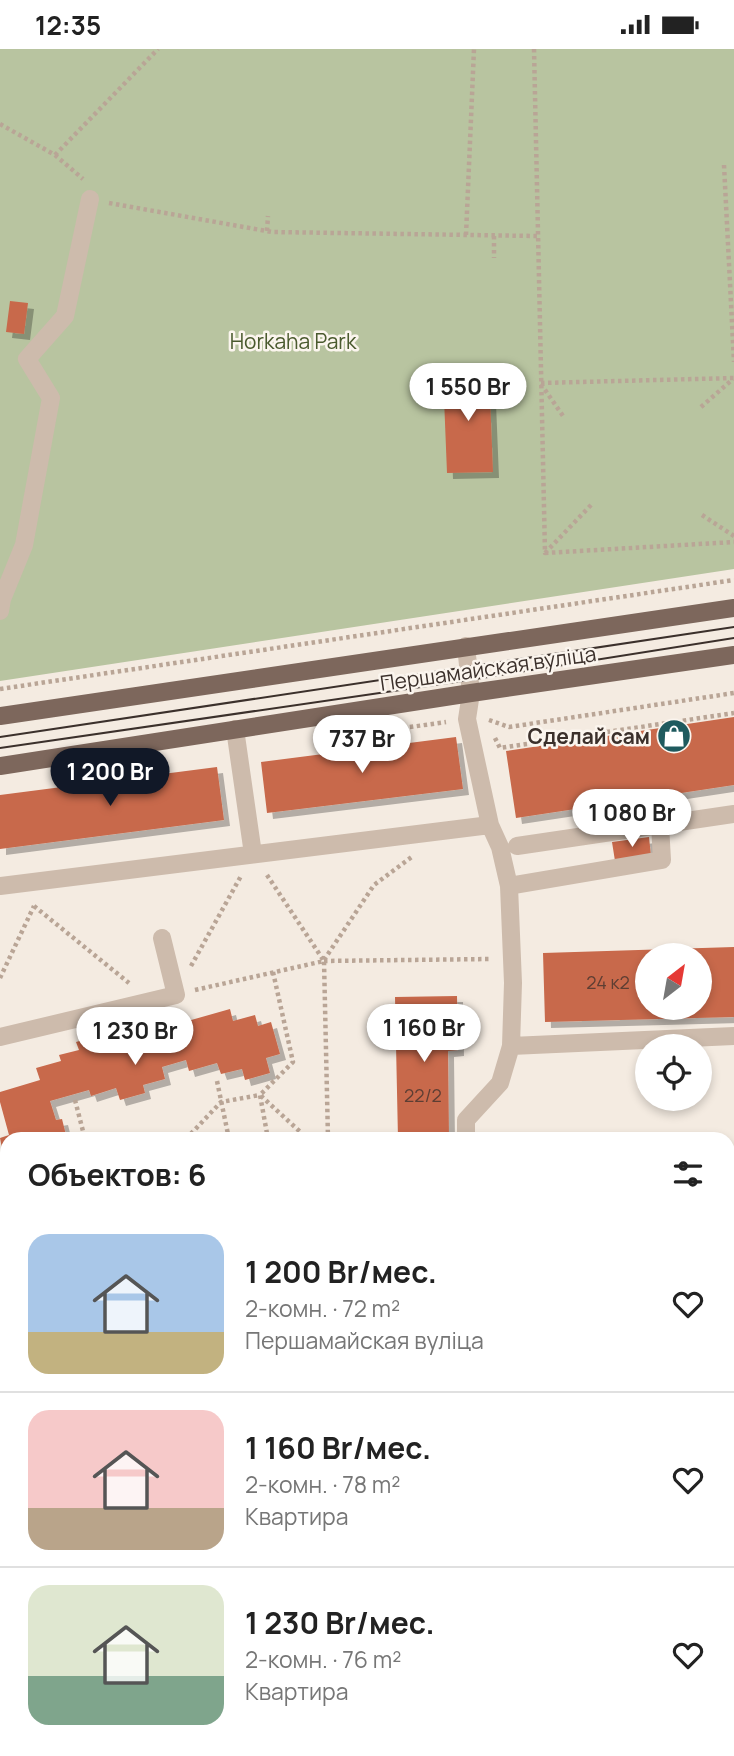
<!DOCTYPE html>
<html lang="ru">
<meta charset="utf-8">
<style>
body{margin:0;font-family:Manrope,sans-serif;background:#f6f6f6;color:#222;height:100vh;display:flex;flex-direction:column;font-size:26px;white-space:nowrap}
*{box-sizing:border-box;margin:0}
p{font-size:23px;color:#767676}
.icon{flex:none;width:38px;height:38px;fill:none;stroke:currentColor;stroke-width:2;stroke-linecap:round;stroke-linejoin:round}
.map{position:relative;flex:1;overflow:hidden}
.panel{position:absolute;left:0px;top:1083px;width:735px;height:625px;display:flex;flex-direction:column;background:#fff;border-radius:21px 21px 0 0;box-shadow:0 4px 10px #0003}
.panel>*{flex:none}
.needle{width:46px;rotate:31deg}
.controls{position:absolute;left:635px;top:894px;display:grid;gap:14px}
.controls a{display:grid;place-items:center;width:77px;height:77px;border-radius:50%;background:#fff;box-shadow:0 4px 10px #0003;font-size:35px}
.price{position:absolute;translate:-50% -60px;padding:0 16px;border-radius:24px;background:#fff;color:#222;font-size:23px;line-height:46px;filter:drop-shadow(0 2px 4px #0008)}
.price::after{content:'';position:absolute;left:50%;top:42px;width:21px;height:16px;margin-left:-10px;background:inherit;clip-path:polygon(0 0,100% 0,50% 100%)}
.price.selected{background:#111827;color:#fff}
ul{padding:0;list-style:none}
li{display:flex;align-items:center;gap:21px;height:175px;padding:0 28px}
li+li{border-top:2px solid #e0e0e0}
li span{display:grid;place-items:center;flex:none;width:196px;height:140px;border-radius:21px;color:#555}
li>.icon{margin-inline-start:auto}
span .icon{width:84px;height:84px;fill:#fffc;stroke-width:1}
li b{font-size:30px}
h2{display:flex;justify-content:space-between;align-items:center;height:84px;padding:0 28px;font-size:30px}
.status{display:flex;justify-content:space-between;align-items:center;height:49px;padding:0 35px;background:#fff;direction:ltr}
.status svg{height:19px;fill:currentColor}
.map>svg:first-child{display:block}
.green{fill:#b8c4a0}
.building{fill:#c8694b;fill-rule:evenodd;filter:url(#shadow)}
.lines{fill:none;stroke-linecap:round;stroke-linejoin:round}
.path{stroke:#b9a596;stroke-width:4.5;stroke-dasharray:3.5 3.5;stroke-linecap:butt}
.minor{stroke:#cdbbac;stroke-width:18}
.major{stroke:#7d675c;stroke-width:18}
.tram{stroke:#3b302b;stroke-width:2}
.labels{text-anchor:middle;dominant-baseline:central;stroke-width:5;stroke-linejoin:round;paint-order:stroke}
.number-label{font-size:18px;fill:#5e3e33}
.park-label{font-size:21px;fill:#4a5a2e;stroke:#fbf5ee}
.street-label{font-size:21px;fill:#3b302b;stroke:#fbf5ee}
.poi-label{font-size:21px;font-weight:bold;fill:#3b302b;stroke:#fbf5ee;text-anchor:end}
</style>
<div class="status"><b>12:35</b><svg viewBox="0 0 49 12"><path d="M0 12V9h3v3zM5 12V6h3v6zM10 12V3h3v9zM15 12V0h3v12zM26 1h20v11H26zM47 4h2v5h-2z"/></svg></div>
<div class="map">
<svg width="734" height="1707" viewBox="0 0 734 1707">
<defs>
<filter id="shadow"><feDropShadow dx="6" dy="6" stdDeviation="0" flood-color="#0004"/></filter>
</defs>
<rect width="100%" height="100%" fill="#f4ebe1"/>
<path class="green" d="M0 0H734V520L0 632Z
M7 1624V1701H307L308 1707H0V1625Z"/>
<path class="building" d="M10 252 28 254 24 285 6 283Z
M489 323 493 423 447 424 443 324Z
M734 668V736L516 769 506 702Z
M456 688 463 740 267 764 261 713Z
M217 718 224 771 0 800V746Z
M649 788 651 807 615 812 612 793Z
M734 898V968L545 973 543 904ZM648 906H700V959H648Z
M457 947 458 1001 448 1002 449 1090H398L395 948Z
M230 960 233 972 255 966 258 977 271 973 280 1005 266 1009 270 1024 245 1031 242 1020 221 1025 217 1014 189 1022 186 1011 162 1018 165 1030 143 1036 145 1044 120 1051 116 1039 91 1047 89 1041 50 1052 56 1071 62 1070 67 1090H7V1110L4 1111 0 1089 9 1086 0 1053V1043L40 1031 36 1019 61 1012 59 1006 79 1001 76 993 104 985 107 996 131 990 128 982 154 974 156 981Z
M728 1164H734V1222H728Z
M0 1287 7 1310V1342L0 1344Z
M728 1474H734V1533H728Z
M7 1570V1624L0 1625V1571Z
M307 1701H415V1704L308 1707Z"/>
<g class="lines">
<path class="path" d="M534 0 545 504 734 493
M0 75 55 106 83 130
M55 106 158 0
M724 116 734 313
M109 154 272 183 537 187
M267 182 268 167
M466 186 474 0
M494 187V209
M541 334 734 329
M541 335 563 367
M701 358 733 330
M702 466 734 487
M545 504 593 454
M0 640 734 531
M489 671 509 678 734 644
M389 681 446 673
M495 689 500 699 734 664
M267 826 324 912
M34 857 129 934
M324 911 374 836 413 807
M324 912 491 910
M191 917 241 827
M273 923 293 1013 260 1046 308 1090
M0 929 34 857
M195 941 324 912 328 1090
M217 1032 229 1090
M75 1051 85 1090
M186 1090 221 1053 260 1046 268 1090
M0 1188 7 1186
M728 1259 734 1258
M0 1409 7 1408
M0 1418 7 1422
M728 1607 734 1613
M0 1664 7 1662
M289 1701 290 1707
M132 1707 144 1701"/>
<path class="minor" d="M0 562 2 550 24 496 51 349 27 310 65 267 90 150
M466 597 471 644 467 670 490 776 500 798 509 837 513 934 511 997 500 1034 466 1071V1090
M235 680 253 805
M517 797 734 765
M0 837 490 776
M509 837 662 811 660 776
M0 988 176 946 162 889
M511 997 734 987
M0 1152 7 1150
M0 1236 7 1262
M728 1415H734
M0 1523 7 1522
M728 1637H734
M423 1707 432 1701"/>
<path class="major" d="M0 667 734 559
M0 717 471 644 734 606"/>
<path class="tram" d="M0 688 734 578
M0 699 469 631 734 589"/>
</g>
<defs>
<g id="shop-disc" transform="scale(1.75)"><circle r="9.5" fill="#1f5a5e" stroke="#fbf5ee"/><path d="M-5-2.5h2.3a2.7 3.5 0 0 1 5.4 0H5L5.5 6h-11ZM-1.5-2.5h3a1.5 2.3 0 0 0-3 0Z" fill="#fff"/></g>
</defs>
<g fill-rule="evenodd">
<use href="#shop-disc" x="674" y="687"/>
</g>
<g class="labels">
<g class="number-label">
<text x="608" y="933">24 к2</text>
<text x="423" y="1046">22/2</text>
</g>
<g class="park-label">
<text x="293" y="292">Horkaha Park</text>
</g>
<g class="street-label">
<text transform="translate(488 619) rotate(-8)">Першамайская вуліца</text>
</g>
<g class="poi-label">
<text x="650" y="687">Сделай сам</text>
</g>
</g>
</svg>
<div class="controls">
<a><svg class="needle" viewBox="-14 -14 28 28"><path d="M0-13l5 13h-10z" fill="#e53935"/><path d="M0 13l5-13h-10z" fill="#767676"/></svg></a>
<a><svg class="icon" aria-label="locate" viewBox="0 0 24 24"><circle cx="12" cy="12" r="6"/><path d="M12 2v4M12 18v4M2 12h4M18 12h4"/></svg></a>
</div>
<b class="price" style="left:468px;top:374px">1 550 Br</b>
<b class="price" style="left:362px;top:726px">737 Br</b>
<b class="price selected" style="left:110px;top:759px">1 200 Br</b>
<b class="price" style="left:632px;top:800px">1 080 Br</b>
<b class="price" style="left:424px;top:1015px">1 160 Br</b>
<b class="price" style="left:135px;top:1018px">1 230 Br</b>
<section class="panel">
<h2>Объектов: 6<svg class="icon" aria-label="filters" viewBox="0 0 24 24"><path d="M4 7h16M4 17h16"/><circle cx="9" cy="7" r="2"/><circle cx="15" cy="17" r="2"/></svg></h2>
<ul>
<li><span style="background:linear-gradient(#a9c7e8 70%,#c2b280 0)"><svg class="icon" aria-label="home" viewBox="0 0 24 24"><path d="M3 11l9-7 9 7M6 9v11h12V9"/></svg></span><div><b>1 200 Br/мес.</b><p>2-комн. · 72 m²</p><p>Першамайская вуліца</p></div><svg class="icon" aria-label="heart" viewBox="0 0 24 24"><path d="M12 20l-8-8c-3-5 5-10 8-4 3-6 11-1 8 4z"/></svg></li>
<li><span style="background:linear-gradient(#f6c9c9 70%,#b9a48a 0)"><svg class="icon" aria-label="home" viewBox="0 0 24 24"><path d="M3 11l9-7 9 7M6 9v11h12V9"/></svg></span><div><b>1 160 Br/мес.</b><p>2-комн. · 78 m²</p><p>Квартира</p></div><svg class="icon" aria-label="heart" viewBox="0 0 24 24"><path d="M12 20l-8-8c-3-5 5-10 8-4 3-6 11-1 8 4z"/></svg></li>
<li><span style="background:linear-gradient(#dfe7d0 65%,#7fa58c 0)"><svg class="icon" aria-label="home" viewBox="0 0 24 24"><path d="M3 11l9-7 9 7M6 9v11h12V9"/></svg></span><div><b>1 230 Br/мес.</b><p>2-комн. · 76 m²</p><p>Квартира</p></div><svg class="icon" aria-label="heart" viewBox="0 0 24 24"><path d="M12 20l-8-8c-3-5 5-10 8-4 3-6 11-1 8 4z"/></svg></li>
</ul>
</section>
</div>
